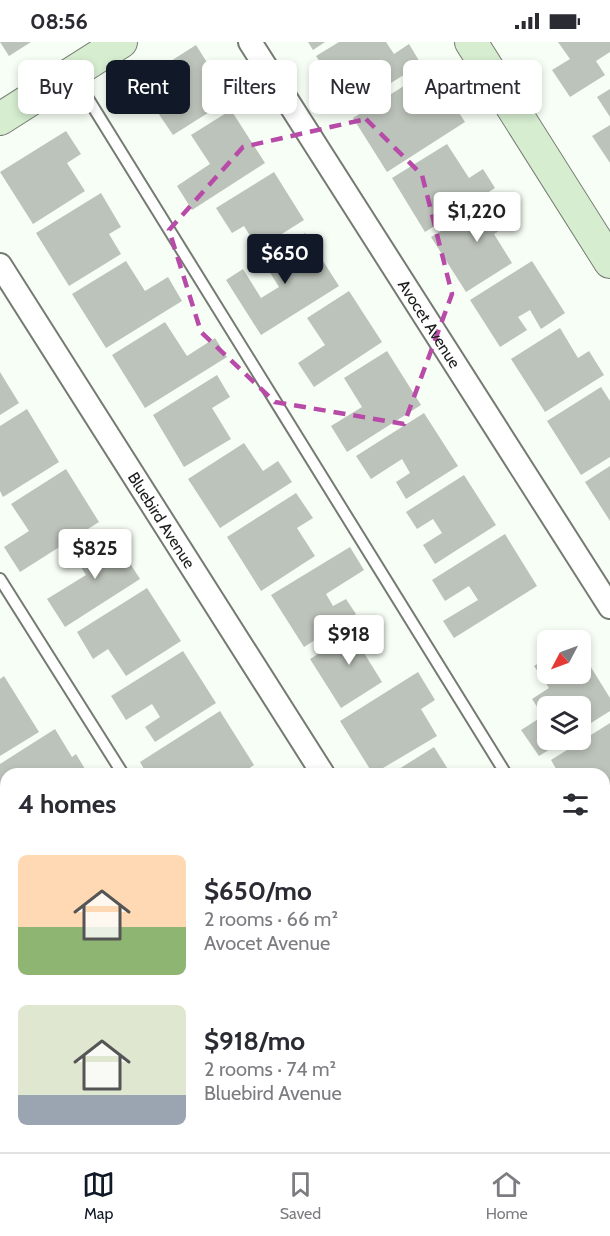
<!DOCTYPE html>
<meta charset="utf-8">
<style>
body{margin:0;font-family:Cabin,sans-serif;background:#f2f2f3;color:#2b2b33;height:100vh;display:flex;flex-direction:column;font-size:22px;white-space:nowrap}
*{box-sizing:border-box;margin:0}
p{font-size:20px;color:#7c7c81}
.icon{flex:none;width:33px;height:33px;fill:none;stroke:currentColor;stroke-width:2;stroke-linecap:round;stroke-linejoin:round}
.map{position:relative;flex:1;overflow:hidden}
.sheet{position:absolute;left:0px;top:726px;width:610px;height:384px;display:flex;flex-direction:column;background:#fff;border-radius:18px 18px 0 0;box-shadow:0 3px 9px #0003}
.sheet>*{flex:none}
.top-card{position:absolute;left:18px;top:18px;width:574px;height:54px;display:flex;gap:12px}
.needle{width:39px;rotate:229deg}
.controls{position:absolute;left:537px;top:588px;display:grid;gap:12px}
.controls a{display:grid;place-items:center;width:54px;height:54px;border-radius:9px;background:#fff;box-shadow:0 3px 9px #0003;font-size:30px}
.price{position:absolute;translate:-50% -51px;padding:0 14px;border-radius:6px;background:#fff;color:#222;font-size:20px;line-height:39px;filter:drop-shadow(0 2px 3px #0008)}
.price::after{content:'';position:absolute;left:50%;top:36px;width:18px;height:14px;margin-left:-9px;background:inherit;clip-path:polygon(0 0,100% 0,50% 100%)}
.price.on{background:#111827;color:#fff}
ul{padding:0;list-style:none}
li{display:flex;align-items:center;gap:18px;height:150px;padding:0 18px}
li span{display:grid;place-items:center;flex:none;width:168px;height:120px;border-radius:9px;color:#555}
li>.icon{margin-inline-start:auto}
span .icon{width:72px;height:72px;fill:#fffc;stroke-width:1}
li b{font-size:26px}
h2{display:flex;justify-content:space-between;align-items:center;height:72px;padding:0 18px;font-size:26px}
.tag{padding:0 21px;border-radius:9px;background:#fff;box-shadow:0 3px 9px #0003;font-size:21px;line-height:54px}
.tag.on{background:#111827;color:#fff}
.status{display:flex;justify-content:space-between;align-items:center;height:42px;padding:0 30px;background:#fff;direction:ltr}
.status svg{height:16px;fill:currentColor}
.dock{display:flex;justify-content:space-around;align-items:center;height:84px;border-top:2px solid #e1e1e2;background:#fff;font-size:16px;color:#7c7c81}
.dock a{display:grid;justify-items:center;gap:3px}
.dock .on{color:#111827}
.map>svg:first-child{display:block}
.building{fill:#bcc3ba}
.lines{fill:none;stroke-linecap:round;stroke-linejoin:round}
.lane-casing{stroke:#757b73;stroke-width:14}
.street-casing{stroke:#757b73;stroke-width:26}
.secondary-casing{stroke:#757b73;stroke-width:34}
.lane{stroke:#fff;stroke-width:10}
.street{stroke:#fff;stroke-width:22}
.secondary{stroke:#d6edd0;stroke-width:32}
.marked{fill:none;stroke:#b84aa8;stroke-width:4.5;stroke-dasharray:12 8;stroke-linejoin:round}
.labels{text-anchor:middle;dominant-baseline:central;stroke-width:4.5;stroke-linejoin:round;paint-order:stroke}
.street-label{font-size:16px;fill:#1a1d1a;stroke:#fff}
</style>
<div class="status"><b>08:56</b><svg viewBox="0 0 49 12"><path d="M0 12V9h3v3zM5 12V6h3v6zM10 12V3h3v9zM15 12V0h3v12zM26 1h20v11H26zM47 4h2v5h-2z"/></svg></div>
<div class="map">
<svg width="610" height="1110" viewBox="0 0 610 1110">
<rect width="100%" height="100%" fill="#f7fef5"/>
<path class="building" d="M0 0H31L9 14Z
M308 0H325L313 8Z
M339 0H386L394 12 409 2 421 22 350 67 316 14Z
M558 0H610V10L596 19 605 33 570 55 552 28 570 17Z
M196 3 230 57 173 93 150 59 134 69 122 50Z
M415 37 433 65 449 55 465 80 387 130 353 76Z
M610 47V75L597 55Z
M231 68 265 121 192 168 177 144 210 122 191 93Z
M610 83V121L592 94Z
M66 89 81 112 67 121 85 149 33 182 0 130Z
M447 102 469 136 483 127 495 146 425 190 392 136Z
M274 130 304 178 258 207 244 184 232 191 216 166Z
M101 151 121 185 109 192 121 212 69 244 36 191Z
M503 151 519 176 494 192 512 221 466 250 431 195Z
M305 191 339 244 261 293 226 238 243 227 261 256 279 245 262 218Z
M126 219 145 249 168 235 182 259 106 306 72 252Z
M532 219 565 271 541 287 530 268 518 275 527 288 500 305 470 258Z
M349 249 382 300 314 345 298 321 325 303 307 276Z
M165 280 187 314 215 296 227 315 145 366 112 313Z
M560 286 578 316 589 309 604 333 545 370 511 317Z
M387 309 421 363 347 410 331 384 362 365 344 336Z
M0 330 19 361 0 373Z
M217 333 230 355 212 366 231 397 184 425 153 373Z
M601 345 610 359V415L581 433 547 379Z
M27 367 59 420 3 455 0 449V384Z
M424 371 458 424 406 457 396 440 410 431 402 417 371 437 356 414Z
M244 401 263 429 278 419 292 440 220 486 188 437Z
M610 424V479L585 440Z
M66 427 99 480 20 530 4 505 29 489 11 462Z
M464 433 496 483 435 522 423 503 442 491 433 477 417 487 406 470Z
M296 451 313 476 297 486 315 514 261 549 227 495Z
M110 490 140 537 65 585 47 557 86 533 73 513Z
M505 492 537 544 454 596 443 579 478 558 469 544 445 559 432 538Z
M350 505 364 528 326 552 333 564 346 557 356 572 304 605 271 553Z
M147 546 181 599 126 634 108 607 93 617 77 590Z
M369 580 381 600 364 611 382 640 341 666 310 617Z
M183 609 216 661 155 700 145 685 160 675 152 662 126 678 111 654Z
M584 614 610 656V669L580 688V664H548V698H565L539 714 521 688 543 674 532 657 549 646 534 624 548 615V632H580V616Z
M418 630 435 658 421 667 437 694 373 732 340 679Z
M4 634 39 690 0 714V637Z
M220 669 254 723 241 732H188L184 726 174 732H147L140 720Z
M610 681V753L604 756V732H559L551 718Z
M55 687 72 715 76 712 88 732H6V771L0 762V722Z
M434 705 451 732H391Z
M610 764V795L604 786V767Z
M610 806V828L604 820V809Z
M610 936V970L604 962V939Z
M6 957V1034L0 1037V961Z
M604 981 610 990V1042L604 1034Z
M6 1046V1064L0 1054V1050Z
M8 1104H42L32 1110H11Z
M60 1104H101L105 1110H51Z
M345 1104H418L422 1110H349Z
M429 1104H463L466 1110H433Z"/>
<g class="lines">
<g class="lane-casing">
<path id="lane" d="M74 34 506 732
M0 537 123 732"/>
</g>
<g class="street-casing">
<g id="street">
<path id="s1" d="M250 0 610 565"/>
<path id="s2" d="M0 223 323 732"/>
<path d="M0 855 6 865"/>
<path d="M604 873 610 870"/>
<path d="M155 1104 159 1110"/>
<path d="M222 1110 231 1104"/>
</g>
</g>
<g class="secondary-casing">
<path id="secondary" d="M471 0 610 220
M0 77 121 0"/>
</g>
<use href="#lane" class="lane"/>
<use href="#street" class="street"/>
<use href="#secondary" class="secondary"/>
</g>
<path class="marked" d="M366 77 422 133 452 252 404 382 275 360 201 290 169 188 243 105Z"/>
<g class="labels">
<g class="street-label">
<text stroke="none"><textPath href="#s1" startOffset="334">Avocet Avenue</textPath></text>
<text stroke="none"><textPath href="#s2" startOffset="302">Bluebird Avenue</textPath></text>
</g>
</g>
</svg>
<div class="controls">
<a><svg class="needle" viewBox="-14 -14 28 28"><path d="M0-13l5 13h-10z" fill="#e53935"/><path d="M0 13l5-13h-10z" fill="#7c7c81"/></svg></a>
<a><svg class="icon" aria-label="layers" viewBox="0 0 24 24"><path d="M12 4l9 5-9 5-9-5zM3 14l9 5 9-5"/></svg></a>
</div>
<b class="price" style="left:477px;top:201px">$1,220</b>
<b class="price on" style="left:285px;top:243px">$650</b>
<b class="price" style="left:95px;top:538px">$825</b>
<b class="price" style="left:349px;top:624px">$918</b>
<div class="top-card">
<a class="tag">Buy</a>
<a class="tag on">Rent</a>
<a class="tag">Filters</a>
<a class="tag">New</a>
<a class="tag">Apartment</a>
</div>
<section class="sheet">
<h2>4 homes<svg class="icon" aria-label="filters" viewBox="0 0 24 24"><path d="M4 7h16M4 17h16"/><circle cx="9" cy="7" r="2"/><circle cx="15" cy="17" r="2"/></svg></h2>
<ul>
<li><span style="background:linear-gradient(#ffd9b3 60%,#8fb573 0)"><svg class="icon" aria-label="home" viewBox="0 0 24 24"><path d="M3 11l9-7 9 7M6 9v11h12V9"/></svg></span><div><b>$650/mo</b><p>2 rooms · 66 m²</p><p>Avocet Avenue</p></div></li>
<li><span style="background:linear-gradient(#dfe7d0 75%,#9aa5b1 0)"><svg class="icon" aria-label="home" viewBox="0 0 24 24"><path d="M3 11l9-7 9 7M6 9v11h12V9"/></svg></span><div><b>$918/mo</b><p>2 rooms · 74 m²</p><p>Bluebird Avenue</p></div></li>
</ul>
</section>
</div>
<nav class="dock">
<a class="on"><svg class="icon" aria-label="map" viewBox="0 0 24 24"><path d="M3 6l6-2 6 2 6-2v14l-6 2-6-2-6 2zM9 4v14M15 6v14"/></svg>Map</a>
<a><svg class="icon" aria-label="saved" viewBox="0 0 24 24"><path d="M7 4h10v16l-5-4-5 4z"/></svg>Saved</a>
<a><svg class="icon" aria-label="home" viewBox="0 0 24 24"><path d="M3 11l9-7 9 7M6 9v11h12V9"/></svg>Home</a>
</nav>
